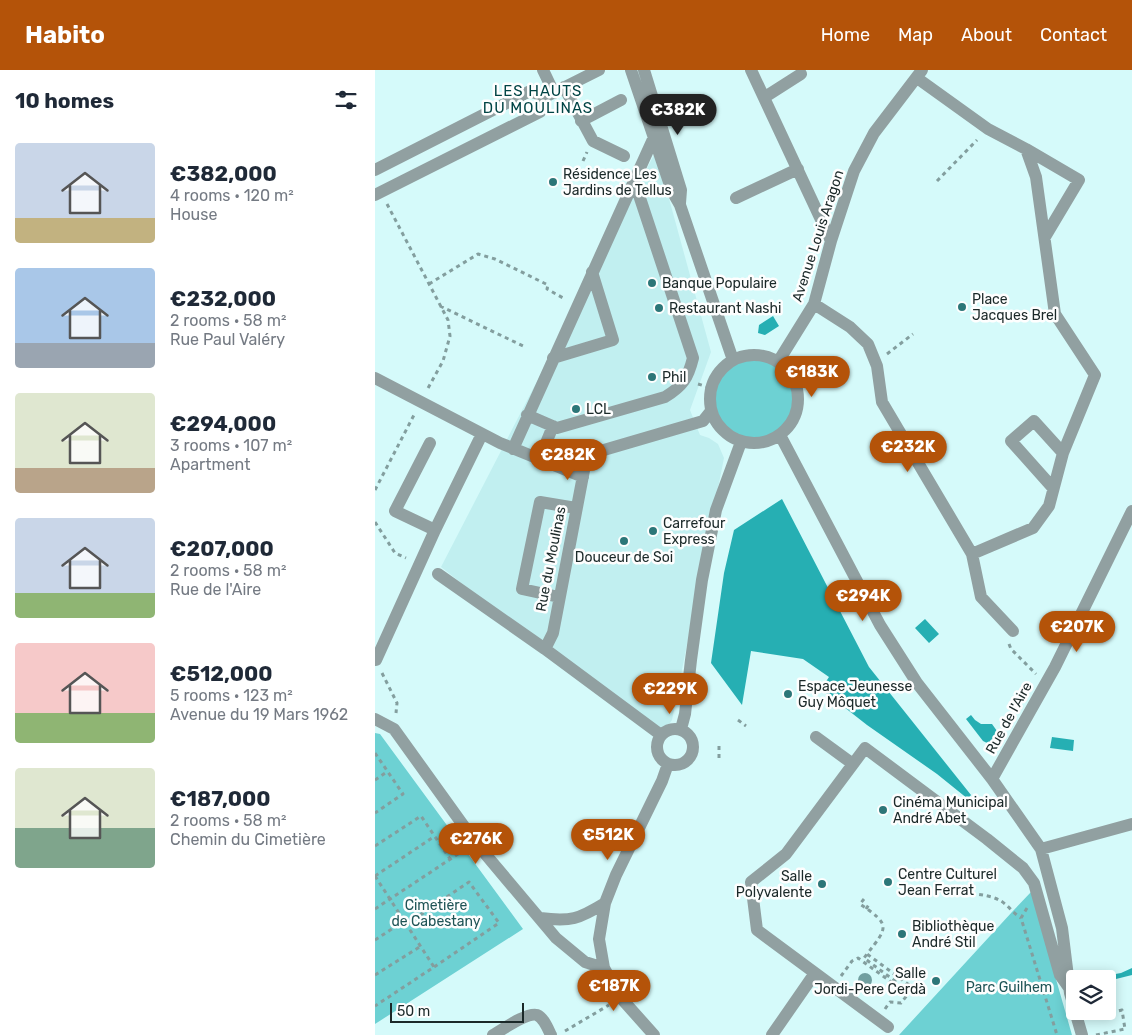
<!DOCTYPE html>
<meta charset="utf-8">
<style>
body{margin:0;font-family:Rubik,sans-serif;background:#f2f2f3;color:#1f2937;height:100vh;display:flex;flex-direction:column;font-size:19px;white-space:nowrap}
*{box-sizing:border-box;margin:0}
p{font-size:16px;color:#747a83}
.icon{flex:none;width:28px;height:28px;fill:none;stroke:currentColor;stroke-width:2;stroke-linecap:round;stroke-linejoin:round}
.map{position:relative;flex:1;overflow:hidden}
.side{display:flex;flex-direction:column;background:#fff;width:375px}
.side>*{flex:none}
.tools{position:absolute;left:691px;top:900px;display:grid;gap:10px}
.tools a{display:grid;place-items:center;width:50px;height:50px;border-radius:5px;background:#fff;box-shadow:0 2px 12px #0003;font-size:25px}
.scale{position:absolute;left:15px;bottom:12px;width:134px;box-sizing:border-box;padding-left:5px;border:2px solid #1b2929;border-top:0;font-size:14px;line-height:18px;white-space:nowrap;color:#1b2929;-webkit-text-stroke:4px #fefefe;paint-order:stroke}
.price{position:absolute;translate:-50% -42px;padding:0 11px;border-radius:18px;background:#b45309;color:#fff;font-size:16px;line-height:32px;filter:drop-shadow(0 1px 2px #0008)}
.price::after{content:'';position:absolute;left:50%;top:30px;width:15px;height:11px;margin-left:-8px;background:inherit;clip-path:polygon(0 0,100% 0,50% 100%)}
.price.selected{background:#222;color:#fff}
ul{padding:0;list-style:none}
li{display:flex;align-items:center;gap:15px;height:125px;padding:0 15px}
li span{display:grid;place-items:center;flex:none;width:140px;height:100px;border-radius:5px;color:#555}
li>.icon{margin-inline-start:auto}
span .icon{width:60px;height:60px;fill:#fffc;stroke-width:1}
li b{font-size:21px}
h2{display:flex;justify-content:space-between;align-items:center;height:60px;padding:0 15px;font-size:21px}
header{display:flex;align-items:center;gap:30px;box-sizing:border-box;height:70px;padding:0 25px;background:#b45309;color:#fff}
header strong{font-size:24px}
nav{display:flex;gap:28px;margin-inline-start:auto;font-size:18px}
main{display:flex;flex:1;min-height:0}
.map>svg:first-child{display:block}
.built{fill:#c1eff0}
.green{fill:#6dd1d3}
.water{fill:#26afb3}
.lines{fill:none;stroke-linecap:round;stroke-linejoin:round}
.path{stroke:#839e9e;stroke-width:3;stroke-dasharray:4 4;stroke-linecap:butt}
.minor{stroke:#91a0a1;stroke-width:12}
.tree{fill:#719fa0}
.poi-dot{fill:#2c7678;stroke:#fefefe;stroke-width:2}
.labels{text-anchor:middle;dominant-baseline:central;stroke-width:5;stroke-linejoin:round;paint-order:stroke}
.poi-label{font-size:14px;fill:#1b2929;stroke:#fefefe;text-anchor:start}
.street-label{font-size:14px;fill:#1b2929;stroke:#fefefe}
.park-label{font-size:14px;fill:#1f5456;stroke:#fefefe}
.neighbourhood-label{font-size:15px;letter-spacing:1px;fill:#004445;stroke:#fefefe}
</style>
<header>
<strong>Habito</strong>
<nav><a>Home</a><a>Map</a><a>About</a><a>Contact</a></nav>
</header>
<main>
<section class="side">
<h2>10 homes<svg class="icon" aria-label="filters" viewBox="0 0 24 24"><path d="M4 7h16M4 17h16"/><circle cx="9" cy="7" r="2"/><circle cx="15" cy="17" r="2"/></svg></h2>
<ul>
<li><span style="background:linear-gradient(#c9d6e8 75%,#c2b280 0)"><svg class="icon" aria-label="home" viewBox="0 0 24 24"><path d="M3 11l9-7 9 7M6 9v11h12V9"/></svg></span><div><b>€382,000</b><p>4 rooms · 120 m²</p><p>House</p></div></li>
<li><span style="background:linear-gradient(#a9c7e8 75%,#9aa5b1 0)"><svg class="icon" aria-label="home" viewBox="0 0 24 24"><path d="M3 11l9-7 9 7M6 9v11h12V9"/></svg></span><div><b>€232,000</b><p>2 rooms · 58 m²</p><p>Rue Paul Valéry</p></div></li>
<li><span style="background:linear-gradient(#dfe7d0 75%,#b9a48a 0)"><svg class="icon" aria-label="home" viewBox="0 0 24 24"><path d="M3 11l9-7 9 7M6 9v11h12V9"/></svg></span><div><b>€294,000</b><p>3 rooms · 107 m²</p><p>Apartment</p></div></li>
<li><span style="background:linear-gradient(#c9d6e8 75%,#8fb573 0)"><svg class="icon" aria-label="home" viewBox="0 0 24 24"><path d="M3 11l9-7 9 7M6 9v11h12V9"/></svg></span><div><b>€207,000</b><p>2 rooms · 58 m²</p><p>Rue de l'Aire</p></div></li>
<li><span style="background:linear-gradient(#f6c9c9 70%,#8fb573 0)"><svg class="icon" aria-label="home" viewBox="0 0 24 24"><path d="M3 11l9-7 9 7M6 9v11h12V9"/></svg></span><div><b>€512,000</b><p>5 rooms · 123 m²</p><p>Avenue du 19 Mars 1962</p></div></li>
<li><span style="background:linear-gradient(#dfe7d0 60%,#7fa58c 0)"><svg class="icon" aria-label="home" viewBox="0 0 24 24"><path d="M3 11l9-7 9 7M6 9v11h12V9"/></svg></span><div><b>€187,000</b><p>2 rooms · 58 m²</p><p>Chemin du Cimetière</p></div></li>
</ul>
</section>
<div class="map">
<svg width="757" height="965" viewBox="0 0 757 965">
<rect width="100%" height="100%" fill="#d5fafa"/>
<path class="built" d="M281 81 336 282 315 340 325 365 334 368 343 374 349 388 297 650 286 665 170 579 66 497Z"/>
<path class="green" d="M335 329a44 44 0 1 1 88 0a44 44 0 1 1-88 0Z
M0 663 5 664 148 859 0 954Z
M656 822 697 965H524L637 842Z"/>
<path class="water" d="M398 246 404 256 390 265 383 263 384 255Z
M407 429 494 597 596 725 593 729 562 704 492 655 446 619 454 607 428 589 376 581 367 635 336 593 349 503 359 460Z
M550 549 564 564 554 573 540 558Z
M596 645 600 650 606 654H617L622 661 617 671 612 673 608 671 591 649Z
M677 667 699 670 698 681 675 678Z
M757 898V905L733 911 732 909H713L746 903Z"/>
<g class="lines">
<path class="path" d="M208 91 212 82
M562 111 602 70
M12 134 73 250 75 266 68 291 52 320
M54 214 103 184 120 189 173 215 172 219 190 229
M65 236 148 276
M512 284 538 264
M323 314 336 318
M0 420 40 343
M0 452 20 483 31 488
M634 574 636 579 661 604
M7 603 22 633 21 643
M363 650 371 656
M344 676V689
M0 683 28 724 0 743
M0 710 13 701
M0 776 46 746 75 789
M0 806 59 897 0 936
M0 806 60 766
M564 821C579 822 612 823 624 830 631 833 638 843 646 848
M489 829 485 834C516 855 513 857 492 884L541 920
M652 838 646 848 682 965
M0 839 89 780
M491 839 495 833
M32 854 94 812 124 853 59 897
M0 870 29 851
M0 905 46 876
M466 906 477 891 483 888 519 914 520 911 489 888 492 884
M659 919 669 916
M510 939 515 932 526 933 541 914
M190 961 234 935
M721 965 750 959 747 940 743 941"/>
<path class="minor" d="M168 0 179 23
M256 0 297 121 305 135 358 290
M269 0 306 120 305 133
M376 0 456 171
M542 8 613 59 651 79 661 107 680 244 720 305 688 383 674 436 658 458 597 484
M189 17 218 71 249 86
M390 27 426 4
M206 51 246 30
M651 79 704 110 670 167
M0 100 155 21 170 27
M0 125 165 42 170 27 224 0
M361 128 423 99
M439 234 475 257 493 274 502 296 507 332 597 484 606 527 638 561
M335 329a44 44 0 1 1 88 0a44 44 0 1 1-88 0Z
M178 288 238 270 217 202
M403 292 439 234 456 171 479 101 499 63 547 0
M0 308 125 373 208 407
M152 345 182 358 290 327C308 316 313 308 318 288L259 110
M405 365 505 555 542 613 617 709 666 779 687 858 695 923 700 940
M55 373 20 441 60 460 107 364
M138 379 279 67
M164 390 178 356
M678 418 636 371 659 351 688 383
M63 504 170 579 286 665
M184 527 147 519 165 432 201 438
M170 579 178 563 211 390 222 382 328 351 336 341
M1 590 60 460
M0 649 19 659 101 773 181 868 210 892 229 898
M282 677a18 18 0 1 1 36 0a18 18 0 1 1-36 0Z
M306 659 310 644 316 590 327 510 341 440 366 372
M441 667 478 694
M617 709 680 597 757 441
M666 779 757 754
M165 848C196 852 204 849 230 833
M700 941 707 965
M513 957 382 860 376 812 411 784 490 678 612 769 648 798 659 813 685 905 695 919
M118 965C127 960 152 942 162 945 169 948 173 959 176 965
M279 965 246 928 229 898 224 869 230 833 241 805 287 711 293 694
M397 965 440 903"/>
</g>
<circle class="tree" cx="490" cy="910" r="7"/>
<g class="poi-dot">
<circle cx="178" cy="112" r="5"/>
<circle cx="277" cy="213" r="5"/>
<circle cx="587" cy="237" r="5"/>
<circle cx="284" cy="238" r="5"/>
<circle cx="277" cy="307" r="5"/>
<circle cx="201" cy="339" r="5"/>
<circle cx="278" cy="461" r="5"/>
<circle cx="249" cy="471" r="5"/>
<circle cx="413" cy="624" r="5"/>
<circle cx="508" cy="740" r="5"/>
<circle cx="513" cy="812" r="5"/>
<circle cx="447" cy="814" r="5"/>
<circle cx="527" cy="864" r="5"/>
<circle cx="561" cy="911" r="5"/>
</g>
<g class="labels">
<g class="poi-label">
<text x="188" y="104">Résidence Les<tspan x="188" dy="16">Jardins de Tellus</tspan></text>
<text x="287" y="213">Banque Populaire</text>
<text x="597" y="229">Place<tspan x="597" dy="16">Jacques Brel</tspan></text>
<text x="294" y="238">Restaurant Nashi</text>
<text x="287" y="307">Phil</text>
<text x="211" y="339">LCL</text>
<text x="288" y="453">Carrefour<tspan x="288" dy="16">Express</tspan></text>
<text x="249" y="487" text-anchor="middle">Douceur de Soi</text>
<text x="423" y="616">Espace Jeunesse<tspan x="423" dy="16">Guy Môquet</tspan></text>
<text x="518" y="732">Cinéma Municipal<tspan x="518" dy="16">André Abet</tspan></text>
<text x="523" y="804">Centre Culturel<tspan x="523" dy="16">Jean Ferrat</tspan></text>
<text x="437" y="806" text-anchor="end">Salle<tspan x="437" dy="16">Polyvalente</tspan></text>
<text x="537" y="856">Bibliothèque<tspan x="537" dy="16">André Stil</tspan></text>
<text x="551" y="903" text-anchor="end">Salle<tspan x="551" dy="16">Jordi-Pere Cerdà</tspan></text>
</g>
<g class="street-label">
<text transform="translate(443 166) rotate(-72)">Avenue Louis Aragon</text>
<text transform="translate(176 489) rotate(-79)">Rue du Moulinas</text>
<text transform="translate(634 648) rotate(-61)">Rue de l'Aire</text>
</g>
<g class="park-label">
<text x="61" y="835">Cimetière<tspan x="61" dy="16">de Cabestany</tspan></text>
<text x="634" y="917">Parc Guilhem</text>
</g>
<g class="neighbourhood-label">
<text x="163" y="21">LES HAUTS<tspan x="163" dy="17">DU MOULINAS</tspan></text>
</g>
</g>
</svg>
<div class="tools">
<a><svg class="icon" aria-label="layers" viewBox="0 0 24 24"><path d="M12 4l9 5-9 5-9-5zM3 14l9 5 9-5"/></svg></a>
</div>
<div class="scale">50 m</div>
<b class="price selected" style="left:303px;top:66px">€382K</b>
<b class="price" style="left:437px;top:328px">€183K</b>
<b class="price" style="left:533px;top:403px">€232K</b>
<b class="price" style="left:193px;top:411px">€282K</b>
<b class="price" style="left:488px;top:552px">€294K</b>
<b class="price" style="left:702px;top:583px">€207K</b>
<b class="price" style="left:295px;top:645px">€229K</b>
<b class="price" style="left:233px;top:791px">€512K</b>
<b class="price" style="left:101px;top:795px">€276K</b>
<b class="price" style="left:239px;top:942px">€187K</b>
</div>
</main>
